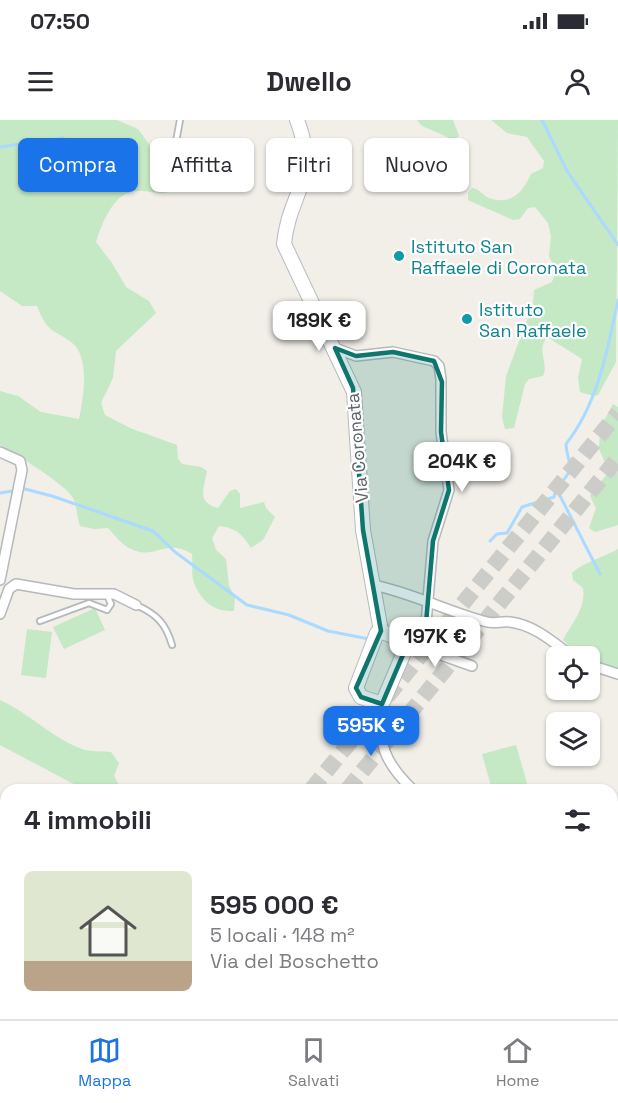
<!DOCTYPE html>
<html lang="it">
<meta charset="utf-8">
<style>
body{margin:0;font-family:"Space Grotesk",sans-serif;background:#f2f2f3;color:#2b2b33;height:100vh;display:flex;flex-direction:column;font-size:22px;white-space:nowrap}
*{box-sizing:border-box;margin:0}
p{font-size:20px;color:#7c7c81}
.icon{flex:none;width:33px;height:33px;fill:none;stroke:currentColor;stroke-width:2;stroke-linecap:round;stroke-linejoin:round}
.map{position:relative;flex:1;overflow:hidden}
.details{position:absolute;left:0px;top:664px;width:618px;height:236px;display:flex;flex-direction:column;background:#fff;border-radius:18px 18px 0 0;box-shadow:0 2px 4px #0004}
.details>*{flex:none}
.top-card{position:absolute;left:18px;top:18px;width:582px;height:54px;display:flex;gap:12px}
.buttons{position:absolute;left:546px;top:526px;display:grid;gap:12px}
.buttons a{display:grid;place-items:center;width:54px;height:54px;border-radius:9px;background:#fff;box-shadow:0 2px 4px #0004;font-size:30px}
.price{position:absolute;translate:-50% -51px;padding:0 14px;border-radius:12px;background:#fff;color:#222;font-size:20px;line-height:39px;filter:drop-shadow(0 2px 3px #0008)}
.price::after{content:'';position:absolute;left:50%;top:36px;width:18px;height:14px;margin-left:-9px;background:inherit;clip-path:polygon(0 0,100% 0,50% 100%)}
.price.current{background:#1a73e8;color:#fff}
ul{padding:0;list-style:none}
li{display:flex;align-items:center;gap:18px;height:150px;padding:0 24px}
li span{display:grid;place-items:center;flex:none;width:168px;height:120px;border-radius:9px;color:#555}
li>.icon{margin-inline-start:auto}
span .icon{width:72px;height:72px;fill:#fffc;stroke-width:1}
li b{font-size:26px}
h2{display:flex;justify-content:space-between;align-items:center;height:72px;padding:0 24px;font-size:26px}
.tag{padding:0 21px;border-radius:9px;background:#fff;box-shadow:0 2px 4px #0004;font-size:21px;line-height:54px}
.tag.current{background:#1a73e8;color:#fff}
.status{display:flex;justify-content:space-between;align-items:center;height:42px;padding:0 30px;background:#fff;direction:ltr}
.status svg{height:16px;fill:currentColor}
header{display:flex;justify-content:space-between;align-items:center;height:78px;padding:0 24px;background:#fff;font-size:27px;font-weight:600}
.tabs{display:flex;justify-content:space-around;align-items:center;height:84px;border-top:2px solid #e1e1e2;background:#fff;font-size:16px;color:#7c7c81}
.tabs a{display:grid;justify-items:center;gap:3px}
.tabs .current{color:#1a73e8}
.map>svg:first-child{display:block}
.industrial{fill:#e0deda}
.green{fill:#c5e8c5}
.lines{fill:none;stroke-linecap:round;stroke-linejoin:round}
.stream{stroke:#aadaff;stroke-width:3}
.highway-tunnel{stroke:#ccccc8;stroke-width:16;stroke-dasharray:16 8;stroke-linecap:butt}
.lane-casing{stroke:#b5b8bc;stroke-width:8}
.street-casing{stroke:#b5b8bc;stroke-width:12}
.secondary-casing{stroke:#b6babf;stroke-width:16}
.highway-casing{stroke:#f9ab00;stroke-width:20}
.lane{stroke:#fff;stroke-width:4.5}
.street{stroke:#fff;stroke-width:9}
.secondary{stroke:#fff;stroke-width:14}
.highway{stroke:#fde293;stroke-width:16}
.marked{fill:#0f766e;fill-opacity:0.2;stroke:#0f766e;stroke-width:4.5;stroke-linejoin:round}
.culture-dot{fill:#0f9aa8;stroke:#fff;stroke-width:2}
.labels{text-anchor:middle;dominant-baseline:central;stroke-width:4.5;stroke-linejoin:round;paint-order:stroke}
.culture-label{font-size:18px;fill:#0d838f;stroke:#fff;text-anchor:start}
.street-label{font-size:18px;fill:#5f6368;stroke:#fff}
</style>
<div class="status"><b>07:50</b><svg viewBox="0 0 49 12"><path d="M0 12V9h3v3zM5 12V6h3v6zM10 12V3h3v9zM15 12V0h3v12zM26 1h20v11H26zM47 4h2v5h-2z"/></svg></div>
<header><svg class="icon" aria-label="menu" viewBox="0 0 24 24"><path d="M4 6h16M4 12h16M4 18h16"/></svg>Dwello<svg class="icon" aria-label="person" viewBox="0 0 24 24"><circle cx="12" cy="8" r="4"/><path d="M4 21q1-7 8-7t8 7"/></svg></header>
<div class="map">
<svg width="618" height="899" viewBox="0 0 618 899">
<rect width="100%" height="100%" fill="#f1efe8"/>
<path class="industrial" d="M0 745 6 752 7 899H0Z"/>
<path class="green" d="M0 0H117L138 9 154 31 177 44 182 56 176 69C160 77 156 71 139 71 114 70 102 103 96 122L112 143 126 167 149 181 156 193 116 231 113 258 101 283 105 295 130 308 177 325 178 339 182 344 201 347 207 351C204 368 196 382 218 388L230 371 236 369 240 374V388L264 382 266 388 275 397 263 420 251 428C242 414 236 408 219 406L212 418 216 430 226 439 229 466 235 477 234 491C214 492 202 482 194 463 191 456 193 443 192 434 164 417 155 442 129 428 121 424 114 414 108 408L94 409 80 406C77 397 77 386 73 378 68 366 14 333 0 325V271L18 276 41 292 79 299C83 280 91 236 71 222 50 207 48 213 37 186H22L0 171Z
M417 0H453L459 16 454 20 422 6Z
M491 0H618L616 242 598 275 593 276 580 272 578 258 582 239 547 217C536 230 549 243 543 256L529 259 525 264 514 308 505 309 502 297 506 256 533 184 534 170 552 162 556 149 549 137 551 116 548 103 535 87 528 88 520 99 513 100 468 80V73L472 68C480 69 482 75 489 78 511 86 523 72 531 54L543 48 544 41 527 17 507 13Z
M613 284 618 287V405L595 412 589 408 596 388 590 376 606 355 607 347 599 329 600 308Z
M618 429V549L592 542 590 537 579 536 563 520C572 502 586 489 583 468L573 460 572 453C580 444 606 436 618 429Z
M95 488 105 510 64 529 53 507Z
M27 509 52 512 46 558 21 555Z
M0 580C29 593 52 618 82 629 90 632 102 631 111 632L119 643 114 656 122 670H85L0 625Z
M516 625 529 670H492L482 634Z
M612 695 618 703V830L612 828Z
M186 894H421L428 899H178Z"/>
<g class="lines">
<path class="stream" d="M542 0 567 51 618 125
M0 27 63 18 93 32 130 31
M556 368 600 454
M0 373 25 369 52 376 153 411 175 432 247 485 289 495 328 511 369 519
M490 421 497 414 507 413 522 387 554 377C556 365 570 356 570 348 570 340 566 332 566 324 598 284 608 228 618 180"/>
<path class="highway-tunnel" d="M311 670 618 293
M347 670 618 338"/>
<g class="lane-casing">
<path id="lane" d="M180 0 175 27 188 39 195 32
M136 485C157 494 166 504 172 525
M40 501 89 483 107 490 111 484 107 475"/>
</g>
<g class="street-casing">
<path id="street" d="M335 228 356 236 393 232 434 241 439 246 441 259V312L449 370 433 421 425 515 418 527
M0 332 20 341 22 350 0 460
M373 465C413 473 448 492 487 502 495 504 502 501 510 502 535 505 554 523 573 537
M0 494 9 469 16 464 74 474H114L136 485
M413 525 472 546
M590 545 618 554
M382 584C378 625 384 642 413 670
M612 836H618
M487 894 489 899"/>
</g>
<g class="secondary-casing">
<path id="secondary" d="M297 0C320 60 289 72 284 124L354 272 363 410 381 511
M381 511 408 523 382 584 361 577 356 568 377 513Z
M0 733 6 737
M22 894V899"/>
</g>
<g class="highway-casing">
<path id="highway" d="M126 899 131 894
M146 899 151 894"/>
</g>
<use href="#lane" class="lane"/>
<use href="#street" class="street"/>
<use href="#secondary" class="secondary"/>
<use href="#highway" class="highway"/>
</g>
<path class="marked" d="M335 228 356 236 393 232 434 241 442 262 441 312 449 370 433 421 425 515 418 527 408 523 382 584 361 577 356 568 381 511 363 410 353 268Z"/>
<g class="culture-dot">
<circle cx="399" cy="136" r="6"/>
<circle cx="467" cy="199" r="6"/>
</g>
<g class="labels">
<g class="culture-label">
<text x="411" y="126">Istituto San<tspan x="411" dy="21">Raffaele di Coronata</tspan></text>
<text x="479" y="189">Istituto<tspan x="479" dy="21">San Raffaele</tspan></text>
</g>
<g class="street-label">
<text transform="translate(357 328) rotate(-95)">Via Coronata</text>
</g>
</g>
</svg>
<div class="buttons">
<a><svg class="icon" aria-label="locate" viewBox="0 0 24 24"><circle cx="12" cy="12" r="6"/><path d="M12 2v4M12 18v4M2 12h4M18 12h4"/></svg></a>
<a><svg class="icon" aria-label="layers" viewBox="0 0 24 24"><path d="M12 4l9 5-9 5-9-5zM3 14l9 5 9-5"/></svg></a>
</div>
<b class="price" style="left:319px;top:232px">189K €</b>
<b class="price" style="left:462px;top:373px">204K €</b>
<b class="price" style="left:435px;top:548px">197K €</b>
<b class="price current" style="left:371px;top:637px">595K €</b>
<div class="top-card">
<a class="tag current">Compra</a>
<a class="tag">Affitta</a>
<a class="tag">Filtri</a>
<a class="tag">Nuovo</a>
</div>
<section class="details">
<h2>4 immobili<svg class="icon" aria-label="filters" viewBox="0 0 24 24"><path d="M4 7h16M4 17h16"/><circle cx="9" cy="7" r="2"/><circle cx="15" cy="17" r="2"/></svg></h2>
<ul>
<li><span style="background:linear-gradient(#dfe7d0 75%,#b9a48a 0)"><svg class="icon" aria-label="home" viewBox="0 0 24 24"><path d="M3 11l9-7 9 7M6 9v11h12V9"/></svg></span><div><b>595 000 €</b><p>5 locali · 148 m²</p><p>Via del Boschetto</p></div></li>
</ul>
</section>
</div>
<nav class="tabs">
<a class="current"><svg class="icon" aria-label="map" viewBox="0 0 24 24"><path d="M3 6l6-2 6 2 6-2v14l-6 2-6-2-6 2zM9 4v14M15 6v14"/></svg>Mappa</a>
<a><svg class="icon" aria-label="saved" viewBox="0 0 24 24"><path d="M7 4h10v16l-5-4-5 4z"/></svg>Salvati</a>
<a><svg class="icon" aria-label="home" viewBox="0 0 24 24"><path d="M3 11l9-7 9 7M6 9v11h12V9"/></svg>Home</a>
</nav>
